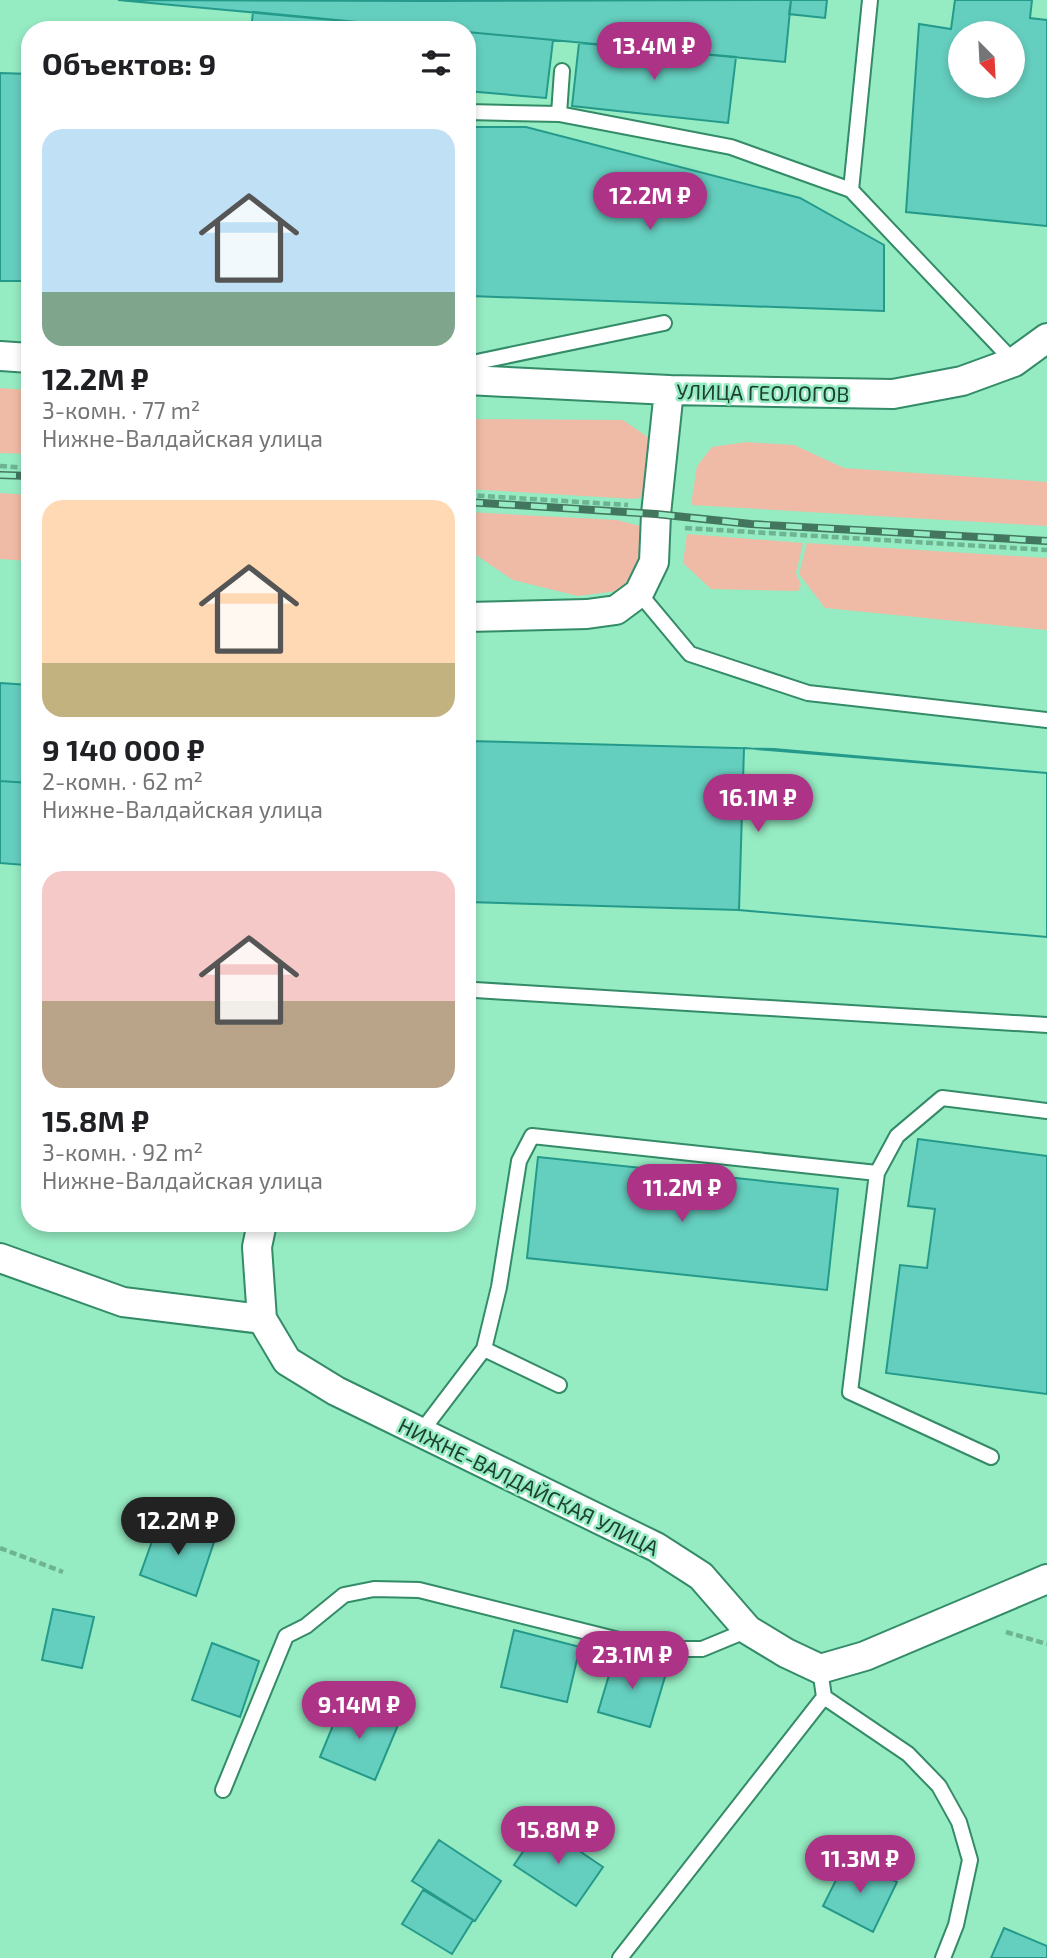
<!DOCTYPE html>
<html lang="ru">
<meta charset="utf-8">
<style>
body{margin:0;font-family:"Exo 2",sans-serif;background:#f2f2f2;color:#202124;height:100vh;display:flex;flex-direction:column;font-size:26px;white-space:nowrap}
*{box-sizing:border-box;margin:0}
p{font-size:23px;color:#757577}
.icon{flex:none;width:38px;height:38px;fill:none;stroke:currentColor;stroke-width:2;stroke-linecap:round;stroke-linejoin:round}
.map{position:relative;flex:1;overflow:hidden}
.side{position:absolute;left:21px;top:21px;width:455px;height:1211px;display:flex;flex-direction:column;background:#fff;border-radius:28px;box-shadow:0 4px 10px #0003}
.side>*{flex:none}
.needle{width:46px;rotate:156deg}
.tools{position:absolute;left:948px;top:21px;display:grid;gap:14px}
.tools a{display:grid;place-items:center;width:77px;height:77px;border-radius:50%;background:#fff;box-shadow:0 4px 10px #0003;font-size:35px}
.price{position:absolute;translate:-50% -60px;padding:0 16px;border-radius:24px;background:#ad3387;color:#fff;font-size:23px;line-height:46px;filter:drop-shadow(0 2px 4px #0008)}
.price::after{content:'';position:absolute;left:50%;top:42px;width:21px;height:16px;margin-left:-10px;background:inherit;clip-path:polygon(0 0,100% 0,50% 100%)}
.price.on{background:#222;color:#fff}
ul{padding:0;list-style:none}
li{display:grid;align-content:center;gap:14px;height:371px;padding:0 21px}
li span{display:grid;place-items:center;height:217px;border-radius:21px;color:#555}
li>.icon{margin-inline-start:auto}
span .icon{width:126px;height:126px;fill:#fffc;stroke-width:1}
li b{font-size:30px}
h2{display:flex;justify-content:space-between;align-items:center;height:84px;padding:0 21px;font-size:30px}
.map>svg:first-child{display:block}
.green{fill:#efbba7}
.building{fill:#65cfbf;stroke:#259a8b;stroke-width:2;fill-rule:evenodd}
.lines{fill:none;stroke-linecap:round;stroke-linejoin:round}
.lane-casing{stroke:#338b67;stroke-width:18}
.street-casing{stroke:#338b67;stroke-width:32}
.path{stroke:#6eb493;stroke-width:4.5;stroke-dasharray:7 3.5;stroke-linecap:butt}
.lane{stroke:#fff;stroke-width:14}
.street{stroke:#fff;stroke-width:28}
.rail-casing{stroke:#42765e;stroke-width:8}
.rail{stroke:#95ebc2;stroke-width:5;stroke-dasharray:16;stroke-linecap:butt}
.labels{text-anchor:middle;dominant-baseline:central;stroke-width:5;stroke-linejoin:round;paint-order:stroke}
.street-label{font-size:21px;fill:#1c4030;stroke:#95ebc2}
</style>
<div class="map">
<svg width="1047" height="1958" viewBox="0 0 1047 1958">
<rect width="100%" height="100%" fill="#95ebc2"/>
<path class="green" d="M0 388 30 390V454L0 453Z
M467 419 623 420 652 440 648 495 635 499 467 489Z
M746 442 794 445 844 468 1047 482V526L691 505 697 466 712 447Z
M0 493 30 495V561L0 559Z
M467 512 617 520 644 527 641 566 618 591 578 596 513 580 467 549Z
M687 534 803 543 796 573 801 585 798 591 711 589 683 563Z
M807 543 1047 558V630L825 608 799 574Z"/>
<path class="building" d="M118 0 430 1 791 0 785 62 467 32V30H440Z
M791 0H827L825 18 789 14Z
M955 0H1032L1030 18 1047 20V226L906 212 919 24 951 29ZM961 33H1013V86H961Z
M253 12 440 30H251Z
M467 32 553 40 546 98 467 91Z
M579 43 736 57 728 123 572 106Z
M0 73 30 74V281H0Z
M467 127H526L800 198 884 245V311L471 296 467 234Z
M0 683 30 685V783L0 781Z
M467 741 774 749 1047 773V937L739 910 467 902Z
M744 748 1047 773V937L739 910Z
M0 781 30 783 25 865 0 863Z
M918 1139 1047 1156V1394L886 1373 900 1265 927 1268 935 1209 908 1206Z
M538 1157 838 1189 827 1290 527 1258Z
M160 1519 215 1539 196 1596 140 1575Z
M53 1609 94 1617 82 1668 42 1660Z
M514 1630 580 1647 567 1702 501 1687Z
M212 1643 259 1661 240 1717 192 1700Z
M615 1655 667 1670 650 1727 598 1712Z
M343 1701 398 1725 375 1780 320 1757Z
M541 1825 603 1867 576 1906 514 1865Z
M439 1840 501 1881 475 1921 412 1881Z
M847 1858 897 1882 873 1932 823 1906Z
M423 1890 473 1920 452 1954 402 1924Z
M1004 1928 1047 1946V1958H991Z"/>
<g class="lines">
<g class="lane-casing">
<path id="lane" d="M870 0 851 190 1014 362
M467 112 559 114 731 147 851 190
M559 114 562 71
M467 364 664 323
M639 593 690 654 808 693 1047 720
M475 990 1047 1025
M484 1349 559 1385
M421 1432 484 1349 499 1287 519 1161 532 1136 877 1173
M991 1457 850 1392 877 1173 897 1136 942 1098 1047 1111
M824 1697 908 1754 939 1786 959 1822 970 1860 956 1925 943 1958
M223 1790 286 1636 306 1626 344 1595 374 1589 419 1590 655 1649H702L748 1630
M620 1958 824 1697 820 1669"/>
</g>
<g class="street-casing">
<path id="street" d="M0 356 30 358
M467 380 669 390 893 394 962 381 1014 362 1047 338
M467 617 587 614 616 610 639 593 654 562 656 514 669 390
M262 1223 257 1247 262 1319 287 1361 336 1391 656 1547 701 1576 748 1630 786 1653 820 1669 865 1656 1047 1579
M0 1258 123 1302 262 1319"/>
</g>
<path class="path" d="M0 466 30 468
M467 495 628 505
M685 528 1047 550
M0 1548 63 1572
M1006 1632 1047 1644"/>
<use href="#lane" class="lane"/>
<use href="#street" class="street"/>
<g class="rail-casing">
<path id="rail" d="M0 475 30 476
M467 502 656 514 751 524 1047 541"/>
</g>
<use href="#rail" class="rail"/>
</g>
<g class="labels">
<g class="street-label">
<text transform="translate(763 392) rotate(1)">УЛИЦА ГЕОЛОГОВ</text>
<text transform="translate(529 1486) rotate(26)">НИЖНЕ-ВАЛДАЙСКАЯ УЛИЦА</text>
</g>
</g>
</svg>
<div class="tools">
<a><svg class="needle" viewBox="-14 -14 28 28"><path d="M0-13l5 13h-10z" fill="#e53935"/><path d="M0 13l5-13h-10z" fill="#757577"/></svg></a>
</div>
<b class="price" style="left:654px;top:82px">13.4M ₽</b>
<b class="price" style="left:650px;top:232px">12.2M ₽</b>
<b class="price" style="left:758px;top:834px">16.1M ₽</b>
<b class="price" style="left:682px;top:1224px">11.2M ₽</b>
<b class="price on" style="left:178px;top:1557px">12.2M ₽</b>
<b class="price" style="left:632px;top:1691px">23.1M ₽</b>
<b class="price" style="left:359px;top:1741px">9.14M ₽</b>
<b class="price" style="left:558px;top:1866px">15.8M ₽</b>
<b class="price" style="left:860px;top:1895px">11.3M ₽</b>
<section class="side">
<h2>Объектов: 9<svg class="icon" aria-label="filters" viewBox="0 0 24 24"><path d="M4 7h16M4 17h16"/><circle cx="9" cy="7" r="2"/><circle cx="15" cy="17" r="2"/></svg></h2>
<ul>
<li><span style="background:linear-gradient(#bfe0f5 75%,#7fa58c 0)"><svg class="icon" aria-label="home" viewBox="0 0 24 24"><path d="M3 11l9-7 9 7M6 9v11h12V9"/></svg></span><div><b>12.2M ₽</b><p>3-комн. · 77 m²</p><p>Нижне-Валдайская улица</p></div></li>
<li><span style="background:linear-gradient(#ffd9b3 75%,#c2b280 0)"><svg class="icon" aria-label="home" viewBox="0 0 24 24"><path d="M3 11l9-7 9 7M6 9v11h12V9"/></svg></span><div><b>9 140 000 ₽</b><p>2-комн. · 62 m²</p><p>Нижне-Валдайская улица</p></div></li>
<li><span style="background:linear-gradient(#f6c9c9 60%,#b9a48a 0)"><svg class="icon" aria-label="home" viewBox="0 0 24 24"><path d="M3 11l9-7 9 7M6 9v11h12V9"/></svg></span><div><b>15.8M ₽</b><p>3-комн. · 92 m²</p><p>Нижне-Валдайская улица</p></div></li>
</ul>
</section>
</div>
